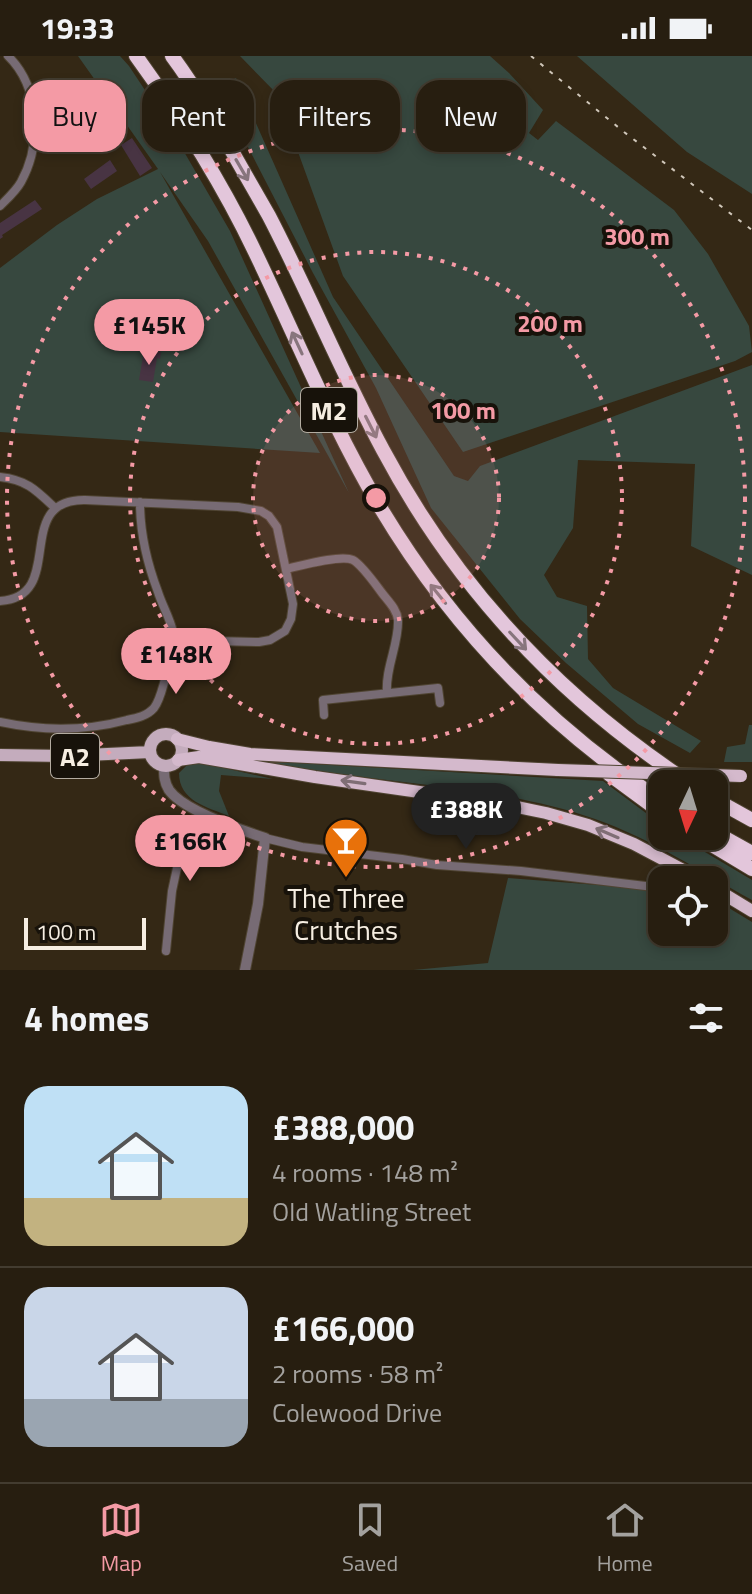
<!DOCTYPE html>
<meta charset="utf-8">
<style>
body{margin:0;font-family:"Titillium Web",sans-serif;background:#332b1e;color:#f1f3f6;height:100vh;display:flex;flex-direction:column;font-size:30px;white-space:nowrap}
*{box-sizing:border-box;margin:0}
p{font-size:26px;color:#a4a29f}
.icon{flex:none;width:44px;height:44px;fill:none;stroke:currentColor;stroke-width:2;stroke-linecap:round;stroke-linejoin:round}
.map{position:relative;height:914px;overflow:hidden}
.drawer{display:flex;flex-direction:column;background:#271e10;flex:1}
.drawer>*{flex:none}
.banner{position:absolute;left:24px;top:24px;width:704px;height:72px;display:flex;gap:16px}
.needle{width:52px;rotate:184deg}
.controls{position:absolute;left:648px;top:714px;display:grid;gap:16px}
.controls a{display:grid;place-items:center;width:80px;height:80px;border-radius:16px;background:#271e10;box-shadow:0 4px 12px #0003,0 0 0 2px #433c30;font-size:40px}
.scale{position:absolute;left:24px;bottom:20px;width:122px;box-sizing:border-box;padding-left:8px;border:4px solid #f6eee2;border-top:0;font-size:22px;line-height:28px;white-space:nowrap;color:#f6eee2;-webkit-text-stroke:6px #17120a;paint-order:stroke}
.price{position:absolute;translate:-50% -68px;padding:0 18px;border-radius:28px;background:#f49aa5;color:#111;font-size:26px;line-height:52px;filter:drop-shadow(0 2px 4px #0008)}
.price::after{content:'';position:absolute;left:50%;top:48px;width:24px;height:18px;margin-left:-12px;background:inherit;clip-path:polygon(0 0,100% 0,50% 100%)}
.price.selected{background:#222;color:#fff}
ul{padding:0;list-style:none}
li{display:flex;align-items:center;gap:24px;height:200px;padding:0 24px}
li+li{border-top:2px solid #433c30}
li span{display:grid;place-items:center;flex:none;width:224px;height:160px;border-radius:24px;color:#555}
li>.icon{margin-inline-start:auto}
span .icon{width:96px;height:96px;fill:#fffc;stroke-width:1}
li b{font-size:34px}
h2{display:flex;justify-content:space-between;align-items:center;height:96px;padding:0 24px;font-size:34px}
.pill{padding:0 28px;border-radius:24px;background:#271e10;box-shadow:0 4px 12px #0003,0 0 0 2px #433c30;font-size:28px;line-height:72px}
.pill.selected{background:#f49aa5;color:#111}
.status{display:flex;justify-content:space-between;align-items:center;height:56px;padding:0 40px;background:#271e10;direction:ltr}
.status svg{height:22px;fill:currentColor}
.dock{display:flex;justify-content:space-around;align-items:center;height:112px;border-top:2px solid #433c30;background:#271e10;font-size:22px;color:#a4a29f}
.dock a{display:grid;justify-items:center;gap:4px}
.dock .selected{color:#f49aa5}
.map>svg:first-child{display:block}
.green{fill:#37483f}
.building{fill:#483443}
.lines{fill:none;stroke-linecap:round;stroke-linejoin:round}
.minor-casing{stroke:#4f4432;stroke-width:10}
.tertiary-casing{stroke:#4f4432;stroke-width:12}
.primary-casing{stroke:#4f4432;stroke-width:14}
.trunk-casing{stroke:#4f4432;stroke-width:14}
.motorway-casing{stroke:#4f4432;stroke-width:16}
.minor{stroke:#776b74;stroke-width:8}
.tertiary{stroke:#776b74;stroke-width:10}
.primary{stroke:#c4acbd;stroke-width:12}
.trunk{stroke:#d4b9cc;stroke-width:12}
.motorway{stroke:#e3c6db;stroke-width:14}
.rail{stroke:#d0c7ba;stroke-width:2;stroke-dasharray:4 8;stroke-linecap:butt}
.trunk-bridge-casing{stroke:#4f4432;stroke-width:14;stroke-linecap:butt}
.trunk-bridge{stroke:#d4b9cc;stroke-width:12}
.oneway{stroke:#87757d}
.oneway2{stroke:#7f6e75}
.ring{fill:none;stroke:#f49aa5;stroke-width:4;stroke-dasharray:4 8}
.labels{text-anchor:middle;dominant-baseline:central;stroke-width:8;stroke-linejoin:round;paint-order:stroke}
.shield{fill:#17120a;stroke:#b3aca1;stroke-width:2}
.shield-label{font-size:26px;font-weight:bold;fill:#f6eee2}
.poi-label{font-size:28px;fill:#f6eee2;stroke:#17120a}
.centre{fill:#f49aa5;stroke:#17120a;stroke-width:4}
.ring-label{font-size:24px;text-anchor:middle;font-weight:bold;fill:#f49aa5;stroke:#17120a;stroke-width:8;stroke-linejoin:round;paint-order:stroke}
</style>
<div class="status"><b>19:33</b><svg viewBox="0 0 49 12"><path d="M0 12V9h3v3zM5 12V6h3v6zM10 12V3h3v9zM15 12V0h3v12zM26 1h20v11H26zM47 4h2v5h-2z"/></svg></div>
<div class="map">
<svg width="752" height="914" viewBox="0 0 752 914">
<rect width="100%" height="100%" fill="#342815"/>
<path class="green" d="M78 0H120L129 10 172 75 230 175 349 437 208 185 160 116 320 397 0 376V212L57 169 97 143 158 113Z
M240 0H490L509 17 543 54 529 77 538 84 556 65 674 154 708 198 749 270 752 296 735 305 463 396 343 220 277 38Z
M577 0H752V138L687 96Z
M236 22 333 241 454 420 468 425 480 410 752 309V519L691 490 695 408 578 404 573 472 544 519 557 541 587 550 588 603 613 632 701 685 690 697 638 668 566 607 520 563 431 452 376 332 313 217 217 31Z
M749 669H752V706H724L727 691 745 688Z
M246 704 603 725 662 769V780H678L752 824V844C701 816 650 782 595 763 526 739 451 732 379 723 335 718 291 710 246 704Z
M202 707 273 723 221 719 219 735 229 760C207 751 179 745 179 717L188 708Z
M508 822 662 834V876H714V843L752 866V914H413L488 907Z"/>
<path class="building" d="M132 82 152 112 140 120 121 89Z
M110 104 117 115 91 133 84 123Z
M35 144 42 153 2 179 3 181 0 183V167Z
M153 294 161 296 160 303 157 302 153 326 139 324 143 300 152 301Z"/>
<g class="lines">
<g class="minor-casing">
<path id="minor" d="M0 150C7 143 16 135 21 126 42 88 40 31 8 0
M0 421C27 424 36 434 55 452
M286 513C300 510 341 498 353 504 362 509 376 529 382 537 388 545 397 553 398 564 399 588 385 612 387 637
M0 545C68 541 11 443 85 444L238 451 261 455 269 460 277 471 293 548 291 563 285 575 270 584 259 586 174 584
M324 659 323 644 438 632 440 647
M0 666C42 675 86 675 127 664 137 662 147 660 154 652 161 643 163 628 167 617 171 604 176 590 173 576 170 562 162 549 158 536 147 507 140 477 140 446
M265 782 302 791 402 803 437 809 521 815 662 832
M166 895 172 835 177 812 186 796 199 781 210 761"/>
</g>
<g class="tertiary-casing">
<path id="tertiary" d="M164 710C164 719 164 726 169 734 183 754 241 774 265 782L258 848 245 914"/>
</g>
<g class="primary-casing">
<path id="primary" d="M150 694a16 16 0 1 1 32 0a16 16 0 1 1-32 0Z
M0 699 65 700 150 696"/>
</g>
<g class="trunk-casing">
<path id="trunk" d="M177 683 209 691 250 698 558 714
M178 704 199 701 315 721 503 748 546 757 588 769 634 788 702 824
M714 832 752 855"/>
</g>
<g class="motorway-casing">
<path id="motorway" d="M136 0C181 62 222 127 255 196 296 281 332 370 380 451 451 570 546 669 662 745
M172 0C195 31 214 64 233 97 245 118 257 139 269 160 309 237 342 318 383 394 457 533 559 642 691 728
M609 718 662 757
M714 743 752 764
M714 776 752 797
M697 780 752 813"/>
</g>
<use href="#minor" class="minor"/>
<use href="#tertiary" class="tertiary"/>
<use href="#primary" class="primary"/>
<use href="#trunk" class="trunk"/>
<use href="#motorway" class="motorway"/>
<path class="rail" d="M531 0 624 76 752 174"/>
<g class="trunk-bridge-casing">
<path id="trunk-bridge" d="M558 714 741 720"/>
</g>
<use href="#trunk-bridge" class="trunk-bridge"/>
</g>
<defs><path id="oneway-shaft" d="M-6 0H5M1.5-3L5.5 0L1.5 3" fill="none" stroke-width="1.6" stroke-linecap="round" stroke-linejoin="round" transform="scale(2)"/></defs>
<g class="oneway">
<use href="#oneway-shaft" transform="translate(242 114) rotate(60)"/>
<use href="#oneway-shaft" transform="translate(297 287) rotate(-115)"/>
<use href="#oneway-shaft" transform="translate(371 371) rotate(63)"/>
<use href="#oneway-shaft" transform="translate(438 538) rotate(-129)"/>
<use href="#oneway-shaft" transform="translate(518 585) rotate(47)"/>
</g>
<g class="oneway2">
<use href="#oneway-shaft" transform="translate(353 726) rotate(-172)"/>
<use href="#oneway-shaft" transform="translate(607 777) rotate(-157)"/>
</g>
<circle cx="376" cy="442" r="123" fill="#f49aa5" fill-opacity=".12"/>
<g class="ring">
<circle cx="376" cy="442" r="123"/>
<circle cx="376" cy="442" r="246"/>
<circle cx="376" cy="442" r="369"/>
</g>
<defs>
<g id="bar-pin" transform="scale(2.3)"><path d="M0 17L-7.5 6A9.5 9.5 0 1 1 7.5 6Z" fill="#e8710a" stroke="#17120a"/><path d="M-6-5H6L.8 .8V4.5H3.5V6h-7V4.5H-.8V.8Z" fill="#fff"/></g>
</defs>
<g fill-rule="evenodd">
<use href="#bar-pin" x="346" y="784"/>
</g>
<g class="labels">
<g class="shield">
<rect x="301" y="332" width="56" height="44" rx="6"/>
<rect x="51" y="678" width="48" height="44" rx="6"/>
</g>
<g class="shield-label">
<text x="329" y="354">M2</text>
<text x="75" y="700">A2</text>
</g>
<g class="poi-label">
<text x="346" y="841">The Three<tspan x="346" dy="32">Crutches</tspan></text>
</g>
</g>
<circle cx="376" cy="442" r="12" class="centre"/>
<g class="ring-label">
<text x="637" y="189">300 m</text>
<text x="550" y="276">200 m</text>
<text x="463" y="363">100 m</text>
</g>
</svg>
<div class="controls">
<a><svg class="needle" viewBox="-14 -14 28 28"><path d="M0-13l5 13h-10z" fill="#e53935"/><path d="M0 13l5-13h-10z" fill="#a4a29f"/></svg></a>
<a><svg class="icon" aria-label="locate" viewBox="0 0 24 24"><circle cx="12" cy="12" r="6"/><path d="M12 2v4M12 18v4M2 12h4M18 12h4"/></svg></a>
</div>
<div class="scale">100 m</div>
<b class="price" style="left:149px;top:311px">£145K</b>
<b class="price" style="left:176px;top:640px">£148K</b>
<b class="price selected" style="left:466px;top:795px">£388K</b>
<b class="price" style="left:190px;top:827px">£166K</b>
<div class="banner">
<a class="pill selected">Buy</a>
<a class="pill">Rent</a>
<a class="pill">Filters</a>
<a class="pill">New</a>
</div>
</div>
<section class="drawer">
<h2>4 homes<svg class="icon" aria-label="filters" viewBox="0 0 24 24"><path d="M4 7h16M4 17h16"/><circle cx="9" cy="7" r="2"/><circle cx="15" cy="17" r="2"/></svg></h2>
<ul>
<li><span style="background:linear-gradient(#bfe0f5 70%,#c2b280 0)"><svg class="icon" aria-label="home" viewBox="0 0 24 24"><path d="M3 11l9-7 9 7M6 9v11h12V9"/></svg></span><div><b>£388,000</b><p>4 rooms · 148 m²</p><p>Old Watling Street</p></div></li>
<li><span style="background:linear-gradient(#c9d6e8 70%,#9aa5b1 0)"><svg class="icon" aria-label="home" viewBox="0 0 24 24"><path d="M3 11l9-7 9 7M6 9v11h12V9"/></svg></span><div><b>£166,000</b><p>2 rooms · 58 m²</p><p>Colewood Drive</p></div></li>
</ul>
</section>
<nav class="dock">
<a class="selected"><svg class="icon" aria-label="map" viewBox="0 0 24 24"><path d="M3 6l6-2 6 2 6-2v14l-6 2-6-2-6 2zM9 4v14M15 6v14"/></svg>Map</a>
<a><svg class="icon" aria-label="saved" viewBox="0 0 24 24"><path d="M7 4h10v16l-5-4-5 4z"/></svg>Saved</a>
<a><svg class="icon" aria-label="home" viewBox="0 0 24 24"><path d="M3 11l9-7 9 7M6 9v11h12V9"/></svg>Home</a>
</nav>
